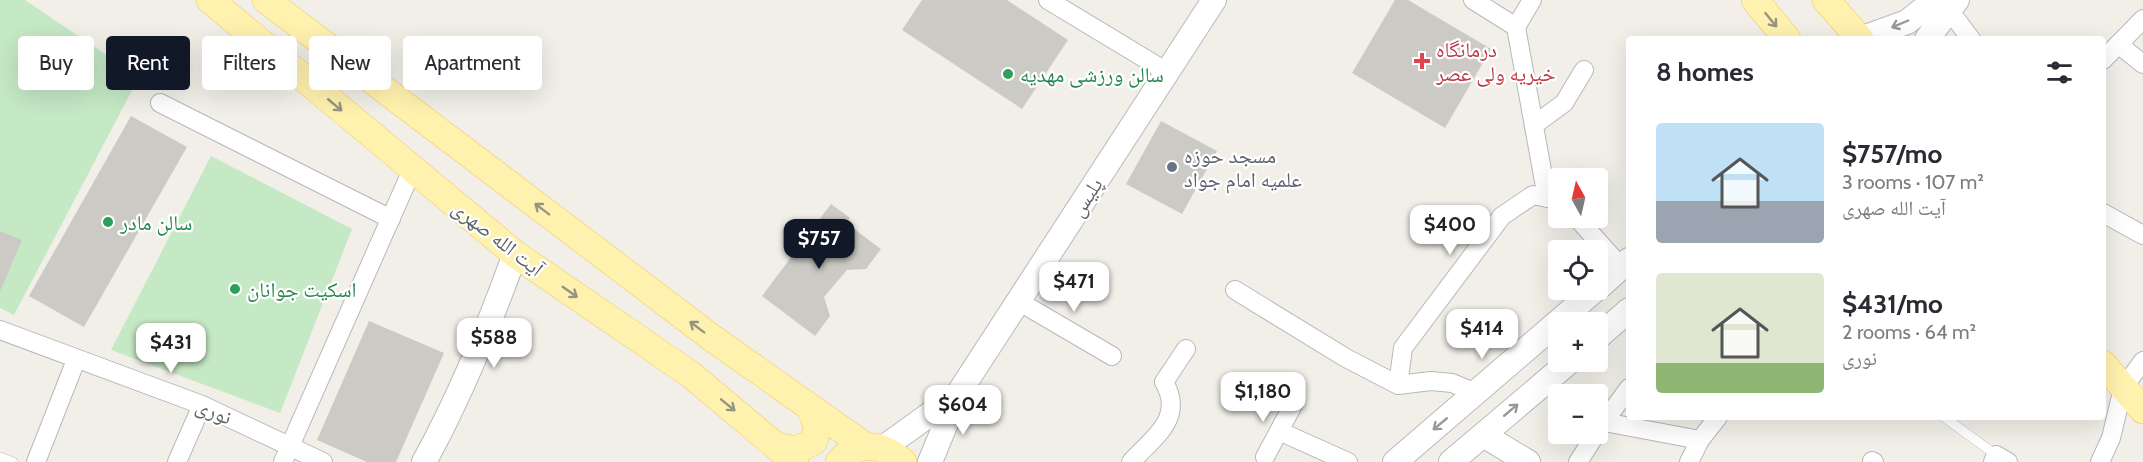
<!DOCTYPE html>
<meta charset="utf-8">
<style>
body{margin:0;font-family:Cabin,"Noto Naskh Arabic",sans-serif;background:#f2f2f3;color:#2b2b33;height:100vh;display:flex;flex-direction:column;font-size:22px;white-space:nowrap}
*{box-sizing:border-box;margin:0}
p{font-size:20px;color:#7c7c81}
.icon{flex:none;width:33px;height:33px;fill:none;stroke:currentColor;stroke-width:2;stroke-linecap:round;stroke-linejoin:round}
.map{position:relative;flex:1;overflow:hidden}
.details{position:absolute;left:1626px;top:36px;width:480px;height:384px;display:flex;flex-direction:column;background:#fff;border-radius:6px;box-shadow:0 6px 24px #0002}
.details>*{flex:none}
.banner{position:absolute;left:18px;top:36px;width:570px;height:54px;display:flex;gap:12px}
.needle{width:39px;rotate:352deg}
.tools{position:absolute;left:1548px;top:168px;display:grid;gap:12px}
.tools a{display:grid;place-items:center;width:60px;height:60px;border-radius:6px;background:#fff;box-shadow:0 6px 24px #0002;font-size:30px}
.price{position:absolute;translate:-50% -51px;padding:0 14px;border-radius:12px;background:#fff;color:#222;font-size:20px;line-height:39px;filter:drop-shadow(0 2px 3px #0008)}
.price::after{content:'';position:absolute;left:50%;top:36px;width:18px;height:14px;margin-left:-9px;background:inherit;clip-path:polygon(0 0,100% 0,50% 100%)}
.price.on{background:#111827;color:#fff}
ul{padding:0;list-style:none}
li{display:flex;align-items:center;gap:18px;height:150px;padding:0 30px}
li span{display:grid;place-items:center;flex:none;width:168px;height:120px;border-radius:6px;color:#555}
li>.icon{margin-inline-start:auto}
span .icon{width:72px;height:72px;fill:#fffc;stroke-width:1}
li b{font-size:26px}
h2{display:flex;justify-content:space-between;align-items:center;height:72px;padding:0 30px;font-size:26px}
.chip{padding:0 21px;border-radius:6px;background:#fff;box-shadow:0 6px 24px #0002;font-size:21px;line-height:54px}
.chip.on{background:#111827;color:#fff}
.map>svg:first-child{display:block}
.green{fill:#c5e8c5}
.building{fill:#cccac5}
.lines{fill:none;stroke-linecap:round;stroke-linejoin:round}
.lane-casing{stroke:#b5b8bc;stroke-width:10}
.street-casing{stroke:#b5b8bc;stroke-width:20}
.secondary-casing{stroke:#b6babf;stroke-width:26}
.primary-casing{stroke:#f2c960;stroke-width:28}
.lane{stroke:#fff;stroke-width:9}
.street{stroke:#fff;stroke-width:18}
.secondary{stroke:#fff;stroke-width:24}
.primary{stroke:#fff2af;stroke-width:27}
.oneway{stroke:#979581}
.oneway2{stroke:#979a9d}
.health-dot{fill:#e0444e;stroke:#fff;stroke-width:2}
.leisure-dot{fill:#2e9e5b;stroke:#fff;stroke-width:2}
.worship-dot{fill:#6b7280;stroke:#fff;stroke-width:2}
.labels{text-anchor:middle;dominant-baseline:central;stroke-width:4.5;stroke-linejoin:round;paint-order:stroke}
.health-label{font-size:21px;fill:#be3a42;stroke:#fff;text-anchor:start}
.leisure-label{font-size:21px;fill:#27864d;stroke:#fff;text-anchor:start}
.worship-label{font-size:21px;fill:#5b616d;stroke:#fff;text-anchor:start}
.street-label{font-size:21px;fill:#5f6368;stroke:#fff}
</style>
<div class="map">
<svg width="2143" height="462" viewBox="0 0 2143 462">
<rect width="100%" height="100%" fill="#f1efe8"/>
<path class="green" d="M0 0H25L139 77 14 315 0 308Z
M211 156 352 229 280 413 111 350Z"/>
<path class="building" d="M922 0H1007L1068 40 1022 109 902 30Z
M1395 0H1408L1491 49 1445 128 1352 73Z
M131 116 187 147 84 327 29 296Z
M1161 121 1217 151 1182 214 1126 184Z
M831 204 850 218 842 228 850 235 854 229 881 249 866 269 847 270 824 297 830 316 815 336 762 296Z
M0 231 22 240 0 292Z
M369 321 444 353 396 462H367L317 440Z"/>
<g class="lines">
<g class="lane-casing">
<path id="lane" d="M1944 417 1996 455
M0 457 13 462"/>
</g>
<g class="street-casing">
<path id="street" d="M1048 0 1167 72
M1473 0 1516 27
M1532 0 1516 27 1547 198
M1949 10 1971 39
M2118 44 2143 64
M2103 60 2143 19
M160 103 391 219
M1534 125 1564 103 1584 70
M2103 213 2143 235
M1577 218 1621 267
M1235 290 1346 358 1398 385 1431 381 1452 383 1476 393
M1018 301 1112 356
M0 330 202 405 323 462
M1398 385 1403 348 1502 216 1533 195 1558 200
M1604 422 1700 440
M1598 430 1629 388
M1279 431 1348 462
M1265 457 1293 405
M1872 461 1874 462
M36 462 76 360
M177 462 202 405
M283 462 412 170
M1131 462C1154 437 1185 418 1164 382L1186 349
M1578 462 1596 434
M1689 462 1700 440 1718 417
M1993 462 1996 455 2008 462
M2100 462 2111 438 2123 388 2143 361"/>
</g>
<g class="secondary-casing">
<path id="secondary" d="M1860 39 1907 22 1935 0
M1927 39 1957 0
M1598 288 1629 260
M1598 337 1629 310
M1483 435 1528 462
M883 448 958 394
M424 462C461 395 489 326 515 254
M930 462 958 394 1214 0
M1395 462 1595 290
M1451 462 1569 362"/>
</g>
<g class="primary-casing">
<path id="primary" d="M210 0 515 254 690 374 795 462
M266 0 712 338 865 446
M1755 0 1787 39
M1826 0 1860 39
M2103 364 2143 410
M776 446 797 450 814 441 817 426 810 408
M839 462C860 439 882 444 903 462"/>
</g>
<use href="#lane" class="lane"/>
<use href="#street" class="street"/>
<use href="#secondary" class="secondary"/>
<use href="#primary" class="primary"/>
</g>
<defs><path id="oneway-shaft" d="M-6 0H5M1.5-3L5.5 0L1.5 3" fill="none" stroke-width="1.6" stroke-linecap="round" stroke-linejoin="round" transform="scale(1.5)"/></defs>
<g class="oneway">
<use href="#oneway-shaft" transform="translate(1771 20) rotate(51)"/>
<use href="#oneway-shaft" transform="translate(335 105) rotate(40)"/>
<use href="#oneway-shaft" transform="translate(542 209) rotate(-143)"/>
<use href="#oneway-shaft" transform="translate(570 292) rotate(35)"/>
<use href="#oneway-shaft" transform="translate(697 327) rotate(-143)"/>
<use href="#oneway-shaft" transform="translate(728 405) rotate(39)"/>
</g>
<g class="oneway2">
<use href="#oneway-shaft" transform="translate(1900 24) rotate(157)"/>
<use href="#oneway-shaft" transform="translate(1511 410) rotate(-40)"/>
<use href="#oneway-shaft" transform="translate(1440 424) rotate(140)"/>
</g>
<path class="health-dot" d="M1419 52h6v6h6v6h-6v6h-6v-6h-6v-6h6z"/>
<g class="leisure-dot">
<circle cx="1008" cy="74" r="6"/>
<circle cx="108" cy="222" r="6"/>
<circle cx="235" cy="289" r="6"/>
</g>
<circle class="worship-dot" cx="1172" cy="167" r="6"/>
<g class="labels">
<g class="health-label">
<text x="1436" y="49">درمانگاه<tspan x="1436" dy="24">خیریه ولی عصر</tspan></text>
</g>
<g class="leisure-label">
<text x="1020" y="74">سالن ورزشی مهدیه</text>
<text x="120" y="222">سالن مادر</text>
<text x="247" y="289">اسکیت جوانان</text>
</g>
<g class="worship-label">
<text x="1184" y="155">مسجد حوزه<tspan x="1184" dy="24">علمیه امام جواد</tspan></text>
</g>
<g class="street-label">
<text transform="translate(1086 197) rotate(-57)">پلیس</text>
<text transform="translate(498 238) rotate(38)">آیت الله صهری</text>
<text transform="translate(214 411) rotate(23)">نوری</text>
</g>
</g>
</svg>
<div class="tools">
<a><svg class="needle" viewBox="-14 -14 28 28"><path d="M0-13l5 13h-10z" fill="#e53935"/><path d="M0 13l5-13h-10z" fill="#7c7c81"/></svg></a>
<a><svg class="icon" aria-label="locate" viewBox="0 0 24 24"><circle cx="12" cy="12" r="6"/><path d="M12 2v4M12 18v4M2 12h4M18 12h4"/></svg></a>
<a>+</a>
<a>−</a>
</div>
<b class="price" style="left:1450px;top:256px">$400</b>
<b class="price on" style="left:819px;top:270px">$757</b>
<b class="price" style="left:1074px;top:313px">$471</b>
<b class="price" style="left:1482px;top:360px">$414</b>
<b class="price" style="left:494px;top:369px">$588</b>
<b class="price" style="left:171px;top:374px">$431</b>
<b class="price" style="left:1263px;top:423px">$1,180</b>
<b class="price" style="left:963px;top:436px">$604</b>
<div class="banner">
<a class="chip">Buy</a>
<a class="chip on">Rent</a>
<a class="chip">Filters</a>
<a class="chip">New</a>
<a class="chip">Apartment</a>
</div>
<section class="details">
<h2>8 homes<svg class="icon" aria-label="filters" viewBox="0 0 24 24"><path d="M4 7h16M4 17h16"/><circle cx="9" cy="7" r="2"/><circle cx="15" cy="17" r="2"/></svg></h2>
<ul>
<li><span style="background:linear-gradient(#bfe0f5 65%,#9aa5b1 0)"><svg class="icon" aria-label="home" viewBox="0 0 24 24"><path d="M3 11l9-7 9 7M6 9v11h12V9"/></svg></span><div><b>$757/mo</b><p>3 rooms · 107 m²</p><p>آیت الله صهری</p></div></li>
<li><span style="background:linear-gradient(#dfe7d0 75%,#8fb573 0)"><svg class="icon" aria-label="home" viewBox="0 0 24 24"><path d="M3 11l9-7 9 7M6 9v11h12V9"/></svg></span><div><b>$431/mo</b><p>2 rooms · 64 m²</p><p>نوری</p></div></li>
</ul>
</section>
</div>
